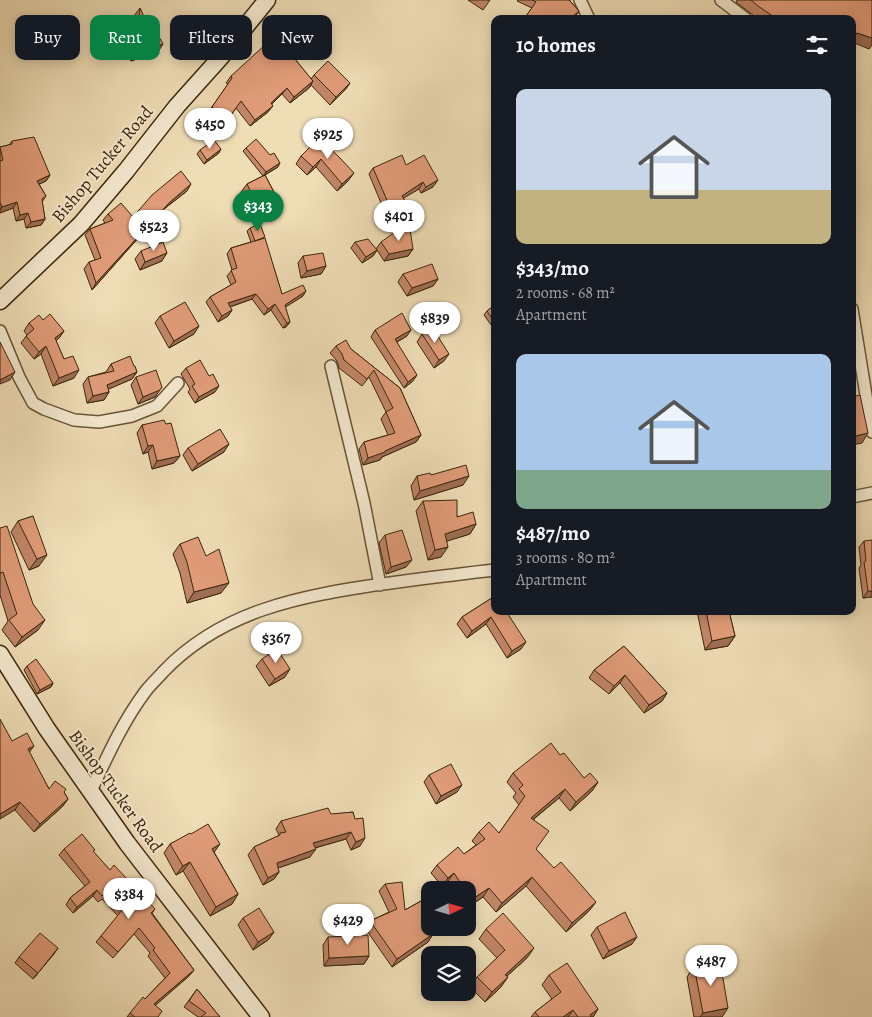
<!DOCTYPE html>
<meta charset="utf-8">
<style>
body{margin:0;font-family:Alegreya,serif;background:#242831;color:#f1f3f6;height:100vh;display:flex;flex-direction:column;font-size:19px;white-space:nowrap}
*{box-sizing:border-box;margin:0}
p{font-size:16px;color:#9ea1a6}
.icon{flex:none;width:28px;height:28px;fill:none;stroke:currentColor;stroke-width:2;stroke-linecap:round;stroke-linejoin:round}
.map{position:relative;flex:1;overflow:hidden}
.side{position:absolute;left:491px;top:15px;width:365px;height:600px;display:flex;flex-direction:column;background:#171b24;border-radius:10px;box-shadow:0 2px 12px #0003}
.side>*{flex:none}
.top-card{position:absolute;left:15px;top:15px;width:401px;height:45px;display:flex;gap:10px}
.needle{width:32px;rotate:85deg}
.buttons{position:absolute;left:421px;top:881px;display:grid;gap:10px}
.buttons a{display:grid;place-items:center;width:55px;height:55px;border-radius:10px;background:#171b24;box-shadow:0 2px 12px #0003;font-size:25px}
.price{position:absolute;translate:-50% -42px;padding:0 11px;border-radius:18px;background:#fff;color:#222;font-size:16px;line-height:32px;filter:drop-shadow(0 1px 2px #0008)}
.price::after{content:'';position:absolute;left:50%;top:30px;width:15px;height:11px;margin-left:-8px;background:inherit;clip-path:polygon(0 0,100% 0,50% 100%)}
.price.active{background:#0b8043;color:#fff}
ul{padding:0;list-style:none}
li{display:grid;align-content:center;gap:10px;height:265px;padding:0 25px}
li span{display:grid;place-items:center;height:155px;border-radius:10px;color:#555}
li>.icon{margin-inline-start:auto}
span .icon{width:90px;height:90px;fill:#fffc;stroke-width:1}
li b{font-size:21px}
h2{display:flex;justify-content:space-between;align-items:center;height:60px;padding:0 25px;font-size:21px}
.chip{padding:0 18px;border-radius:10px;background:#171b24;box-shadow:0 2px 12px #0003;font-size:18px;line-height:45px}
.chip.active{background:#0b8043;color:#fff}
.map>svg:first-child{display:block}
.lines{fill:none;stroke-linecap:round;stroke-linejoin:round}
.street-casing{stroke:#685436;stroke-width:14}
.secondary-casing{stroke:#3b270b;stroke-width:19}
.street{stroke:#f5e9d0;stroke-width:11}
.secondary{stroke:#f5e9d0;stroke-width:16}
.wall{fill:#c28668;stroke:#3b270b}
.shaded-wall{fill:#9e6d55;stroke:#3b270b}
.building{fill:#e19c79;stroke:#3b270b}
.labels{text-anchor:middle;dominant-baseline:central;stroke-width:4;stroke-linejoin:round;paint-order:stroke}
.street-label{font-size:18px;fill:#3b270b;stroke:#f5e9d0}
</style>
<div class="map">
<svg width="872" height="1017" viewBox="0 0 872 1017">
<rect width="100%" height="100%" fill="#efddb6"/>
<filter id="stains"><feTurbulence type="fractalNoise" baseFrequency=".004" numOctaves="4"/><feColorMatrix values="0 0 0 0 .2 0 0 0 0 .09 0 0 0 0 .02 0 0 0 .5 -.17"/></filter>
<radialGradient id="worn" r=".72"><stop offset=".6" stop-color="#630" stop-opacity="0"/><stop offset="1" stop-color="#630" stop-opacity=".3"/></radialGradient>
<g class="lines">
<g class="street-casing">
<path id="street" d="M580 0 589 19
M721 0 746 19
M852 309 872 432
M0 331 19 377 33 403 44 409 74 420 99 422 132 416 157 406 178 383
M331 366 364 503 380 585
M852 497 872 493
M91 791C107 757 122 723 145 692 150 685 157 679 163 672 222 610 301 596 382 584 420 579 457 574 495 570"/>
</g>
<g class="secondary-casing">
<path id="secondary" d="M0 301 81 224 126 171 177 106 220 58 267 0
M0 654 47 729 127 843 261 1017"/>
</g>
<use href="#street" class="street"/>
<use href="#secondary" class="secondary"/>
</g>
<path class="wall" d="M468 0H490L483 10Z
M518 0H570V1L579 11 573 19H524L532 8 517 1Z
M737 0H872L869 49 852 19H758L736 2Z
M140 8 158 52 131 61 124 44 129 37 133 33 134 16Z
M273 52 298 55 295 59 311 79 314 75 350 83 345 90 330 105 311 85 309 88 290 103 282 94 272 104 268 112 250 126 236 108 224 126 207 114 228 84 226 83 231 76Z
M319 138 348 181 337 191 316 167 307 175 296 164 301 156Z
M12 141 50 175 46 181 39 184 46 196 42 202 45 219 41 225 26 228 24 219 16 221 13 208 0 213V147L9 145Z
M246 148 278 167 265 175 276 196 271 204 252 213 241 192 247 184 263 176 243 151Z
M200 150 219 153 204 164 197 154Z
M406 165 433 187 421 193 419 189 403 198 402 210 388 220 369 174 373 168Z
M187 191 164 209 92 290 84 269 89 262 95 260 85 235 90 229 105 223 103 220 108 214 133 217Z
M250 228 264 238 282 294 303 296 285 307 290 322 286 327 283 328 271 310 264 315 252 299 230 307 232 310 228 316 218 322 206 302 210 297 231 285 227 276 232 270 227 254 231 248 251 242 247 231Z
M355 242 376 249 381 242 413 249 408 256 384 261 377 250 373 256 362 263 351 248Z
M141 251 162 261 140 270 135 259Z
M303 256 326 266 321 274 301 278 298 263Z
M403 274 438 279 433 286 407 296 398 282Z
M495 305V328L494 329 484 315 487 311Z
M160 316 194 334 169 348 155 323Z
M43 320 64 331 59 338 56 341 64 359 74 378 53 386 41 354 34 359 21 343 27 335 24 331 29 323Z
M375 330 407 336 397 342 413 381 404 388 371 337Z
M422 334 444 361 434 368 417 342Z
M336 346 351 349 400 388 421 435 416 442 382 457 380 460 363 465 359 449 364 442 388 435 381 419 386 412 369 377 362 386 339 368 337 361 330 353Z
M111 364 134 366 137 372 132 379 108 389 109 392 104 400 87 403 83 384 88 377 106 372Z
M186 368 215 392 195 403 188 392 190 389 181 374Z
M136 377 157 395 155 397 138 404 131 385Z
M166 424 180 456 174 463 152 469 148 452 143 454 137 433 142 425Z
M188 448 224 452 192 471 183 455Z
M431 475 463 485 414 500 411 486 417 476Z
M423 501 476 524 470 534 446 541 441 557 428 560 416 511Z
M33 516 39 566 29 570 11 532 18 521Z
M0 528 38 630 15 647 2 630 8 621 0 595Z
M385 535 406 567 386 574 379 543Z
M864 541 872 597 863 598 859 568 861 565 859 547Z
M180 544 206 556 221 593 187 603 180 573 173 554Z
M495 596 521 649 507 658 486 624 467 638 457 624 462 617Z
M697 611H729L735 636 728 646 705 650Z
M624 646 667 693 662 701 644 713 620 683 609 694 589 678 594 670Z
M262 659 285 677 269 686 256 666Z
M27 666 53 683 51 687 37 694 24 670Z
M12 741 29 752 49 789 64 792 68 799 62 807 34 832 15 810Z
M560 755 584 778 598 782 592 791 570 811 559 798 534 819 536 849 590 910 566 932 526 886 496 912 483 897 468 907V890H453L448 881 442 886 431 873 437 865 464 854 476 845 472 841 479 832 499 833 519 805 513 797 516 793 507 782 513 773Z
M429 775 457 792 436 804 424 782Z
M353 812 360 846 351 850 346 839 315 848 310 857 278 868 279 872 274 879 263 885 248 855 254 847 278 836 279 835 276 829 281 821Z
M191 834 214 852 238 894 232 904 210 916 183 871 176 875 164 853 170 844Z
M64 849 93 852 110 870 155 909 152 913 194 970 189 976 155 1005 158 1017H127L130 1013 145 999 165 978 148 956 150 953 134 934 113 958 96 942 118 916 102 899 98 902 93 896 73 913 66 905 70 898 85 886 59 855Z
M385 884 405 910 430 896V918L424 921 433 934 428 942 392 967 365 928 370 921 389 912 379 891Z
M243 918 274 932 268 940 253 950 238 925Z
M597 927 632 944 603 959 591 935Z
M486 929 527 958 507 976 501 987 485 1002 470 987 477 977 497 958 479 939Z
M328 937 369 956 364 964 324 966 323 945Z
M58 948 33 979 15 963 19 957Z
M694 966 722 1017H694L687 977Z
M549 975 598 1009 593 1017H531L535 1012 552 999 542 985Z
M197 989 220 1017H198L184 1007Z"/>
<path class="shaded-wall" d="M579 11 573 19H570Z
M857 33 872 38V45L869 49 852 42V39Z
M163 44 158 52 131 61 137 53Z
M313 81 309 88 290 103 294 97Z
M350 83 345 90 330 105 336 97Z
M287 88 282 94 266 110 271 103Z
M273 106 268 112 250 126 255 120Z
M221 149 219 153 204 164 207 160Z
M321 159 316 167 307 175 313 167Z
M280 163 278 167 263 176 266 172Z
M354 173 348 181 337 191 342 184Z
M50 175 46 181 33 187 37 181Z
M438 180 433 187 421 193 426 187Z
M423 182 419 189 397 202 402 196Z
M191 184 187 191 164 209 92 290 96 283 169 203Z
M276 196 271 204 252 213 257 205Z
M17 202 13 208 0 213V211L2 207Z
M407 204 402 210 388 220 393 214Z
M28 213 24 219 16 221 20 215Z
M45 219 41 225 26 228 31 222Z
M413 249 408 256 384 261 389 254Z
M377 250 373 256 362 263 366 257Z
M167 253 162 261 140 270 145 262Z
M326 266 321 274 301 278 307 271Z
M438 279 433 286 407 296 412 288Z
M306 291 303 296 281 310 285 305Z
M256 294 252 299 224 309 228 303Z
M275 304 271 310 264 315 268 309Z
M232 310 228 316 218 322 222 316Z
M290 322 286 327 283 328 287 323Z
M199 326 194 334 169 348 174 341Z
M411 330 407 336 391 345 395 339Z
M64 331 59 338 50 346 55 338Z
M46 346 41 354 34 359 39 352Z
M449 354 444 361 434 368 439 360Z
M79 370 74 378 53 386 59 378Z
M15 372 10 380 0 384V380Z
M137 372 132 379 102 392 107 385Z
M417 375 413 381 404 388 408 382Z
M219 386 215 392 195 403 199 397Z
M162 387 155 397 138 404 143 397Z
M109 392 104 400 87 403 93 396Z
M868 433 862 443 852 445V437Z
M421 435 416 442 382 457 380 460 363 465 368 458Z
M229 444 224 452 192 471 198 464Z
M153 445 148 452 143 454 148 446Z
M180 456 174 463 152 469 157 461Z
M469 476 463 485 414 500 420 491Z
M476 524 470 534 438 544 445 534Z
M448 547 441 557 428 560 435 550Z
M47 555 39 566 29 570 37 559Z
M412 560 406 567 386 574 391 567Z
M229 583 221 593 187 603 194 592Z
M868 591H872V597L863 598Z
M491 617 486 624 467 638 472 631Z
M45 620 38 630 15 647 22 637Z
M735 636 728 646 705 650 712 641Z
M526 642 521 649 507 658 512 651Z
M290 669 285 677 269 686 275 679Z
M625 675 620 683 609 694 614 686Z
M53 683 51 687 37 694 40 690Z
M667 693 662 701 644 713 649 705Z
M34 746 28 754V749Z
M598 782 592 791 570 811 576 802Z
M462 785 457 792 436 804 441 796Z
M565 789 559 798 525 826 531 818Z
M68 799 62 807 34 832 40 824Z
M20 802 15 810 0 819V814Z
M351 832 346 839 307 850 313 843Z
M365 838 360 846 351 850 356 842Z
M220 844 213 854 212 849Z
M316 849 310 857 272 870 277 863Z
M190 862 183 871 176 875 183 866Z
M279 872 274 879 263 885 268 878Z
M454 873 448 881 442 886 448 878Z
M532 877 526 886 496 912 502 903Z
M489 888 483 897 468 907V905L471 900Z
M97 890 93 896 73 913 77 907Z
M238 894 232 904 210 916 216 907Z
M596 902 590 910 566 932 572 923Z
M430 914V918L417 926 422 918Z
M274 932 268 940 253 950 258 942Z
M433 934 428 942 392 967 397 959Z
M637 937 632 944 603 959 609 951Z
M58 948 54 954 33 979 38 973Z
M534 948 527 958 498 984 505 975Z
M369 956 364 964 324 966 329 958Z
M194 970 189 976 149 1011 154 1004Z
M508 977 501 987 485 1002 492 992Z
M728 1008 722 1017H700L703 1013Z
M598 1009 593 1017H588L590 1015Z
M573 1010 568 1017H563Z"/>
<path class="building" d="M532 0H569L579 11 570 19H524L536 2Z
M751 0H872V38L857 33 852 41V19H777L758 6Z
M140 8 147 23 151 22 163 44 137 53 129 37 138 29Z
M289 42 298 55 294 58 313 81 294 97 287 88 271 103 273 106 255 120 241 101 228 119 212 107 232 78 231 76 266 44 273 52Z
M328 61 350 83 336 97 314 75Z
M34 137 50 175 37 181 46 196 42 199 45 219 31 222 28 213 20 215 17 202 2 207 0 202V161L3 160 0 147 12 144V141Z
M319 138 340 158 354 173 342 184 321 159 313 167 301 156Z
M256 139 270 155 274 153 280 163 266 172 246 148Z
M214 140 221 149 207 160 200 150Z
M402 155 406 165 424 155 438 180 426 187 423 182 402 196 407 204 393 214 373 168Z
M181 171 191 184 169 203 96 283 89 262 101 258 90 229 113 220 108 214 121 203 133 217 152 195Z
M265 175 276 196 257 205 247 184Z
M260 224 265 237 255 241 250 228Z
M410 229 413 249 389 254 381 242 395 232Z
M265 238 282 294 303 285 306 291 285 305 290 322 287 323 275 304 268 309 256 294 228 303 232 310 222 316 210 297 236 282 231 270 237 268 231 248Z
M368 239 377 250 366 257 355 242Z
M163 242 167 253 145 262 141 251Z
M323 253 326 266 307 271 303 256Z
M432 264 438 279 412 288 403 274Z
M185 302 199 326 174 341 160 316Z
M495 305V323L487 311Z
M402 313 411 330 395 339 417 375 408 382 375 330Z
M50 314 64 331 55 338 64 359 73 356 79 370 59 378 46 346 39 352 26 336 34 329 29 323 39 315 43 320Z
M432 327 449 354 439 360 422 334Z
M346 340 351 349 400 388 421 435 385 451V452L368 458 364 442 395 433 386 412 393 408 374 370 367 379 344 360 342 354 336 346Z
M0 342 15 372 0 380Z
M130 356 134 366H135L137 372 107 385 109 392 93 396 88 377 114 371 111 364Z
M200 360 209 376 213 374 219 386 199 397 192 386 195 384 186 368Z
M156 370 162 387 160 390 143 397 136 377Z
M860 395 868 433 852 437V397Z
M164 420 166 424 171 423 180 456 157 461 153 445 148 446 142 425Z
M220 429 229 444 198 464 188 448Z
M466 465 469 476 420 491 417 476 430 473 431 475Z
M457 500V517L473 512 476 524 445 534 448 547 435 550 423 501Z
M33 516 47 555 37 559 18 521Z
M7 526 33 604 45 620 22 637 9 620 17 614 3 572 0 573V528Z
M402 530 412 560 391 567 385 535Z
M198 537 206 556 219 549 229 583 194 592 187 562 180 544Z
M872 540V591H868L864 562 866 561 864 541Z
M495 596V611H506L526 642 512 651 491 617 472 631 462 617Z
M706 611H729L735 636 712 641Z
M624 646 667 693 649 705 625 675 614 686 594 670Z
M277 649 290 669 275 679 262 659Z
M36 659 53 683 40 690 27 666Z
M0 719 12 741 27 733 34 746 28 749 49 789 55 781 66 789 64 792 68 799 40 824 20 802 0 814Z
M551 743 560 755 564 753 584 778 590 773 598 782 576 802 565 789 531 818 549 831 536 849 554 868 561 862 596 902 572 923 532 877 502 903 489 888 471 900 468 894V890H465L454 873 448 878 437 865 458 847 464 854 485 839 479 832 489 822 499 833 525 796 519 789 523 785 513 773Z
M451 764 462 785 441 796 429 775Z
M328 808 331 814 353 812 355 819 363 818 365 838 356 842 351 832 313 843 316 849 277 863 279 872 268 878 254 847 280 835V833L286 832 281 821Z
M208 824 220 844 212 849 238 894 216 907 190 862 183 866 170 844 190 833 191 834Z
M82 834 95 850 93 851 110 870 114 865 155 909 151 913 194 970 154 1004 162 1011 158 1017H135L130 1013 143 997 145 999 170 973 153 950 155 948 139 928 118 952 101 936 122 910 106 892 102 896 97 890 77 907 70 898 90 882 64 849Z
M402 882 405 910 430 896V914L422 918 433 934 397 959 370 921 397 909 385 884Z
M259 908 274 932 258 942 243 918Z
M625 912 637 937 609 951 597 927Z
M503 913 534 948 505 975 508 977 492 992 477 977 505 950 486 929Z
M40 933 58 948 38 973 19 957Z
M368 935 369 956 329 958 328 937Z
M720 961 728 1008 703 1013 694 966Z
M567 963 598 1009 590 1015 591 1017H578L573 1010 563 1017H539L535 1012 561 992 549 975Z
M197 989 220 1017H201L206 1013 189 1001Z"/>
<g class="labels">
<g class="street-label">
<text transform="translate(102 164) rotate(-50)">Bishop Tucker Road</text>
<text transform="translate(116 791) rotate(54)">Bishop Tucker Road</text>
</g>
</g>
<rect width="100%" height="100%" filter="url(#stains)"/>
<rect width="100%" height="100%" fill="url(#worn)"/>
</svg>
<div class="buttons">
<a><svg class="needle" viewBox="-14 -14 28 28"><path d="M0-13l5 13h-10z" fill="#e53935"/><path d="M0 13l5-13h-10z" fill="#9ea1a6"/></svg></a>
<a><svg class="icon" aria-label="layers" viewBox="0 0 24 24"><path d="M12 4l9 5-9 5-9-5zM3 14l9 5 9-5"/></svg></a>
</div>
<b class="price" style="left:210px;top:150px">$450</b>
<b class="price" style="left:328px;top:160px">$925</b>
<b class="price active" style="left:258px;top:232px">$343</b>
<b class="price" style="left:399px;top:242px">$401</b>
<b class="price" style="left:154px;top:252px">$523</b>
<b class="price" style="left:435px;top:344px">$839</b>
<b class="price" style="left:276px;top:664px">$367</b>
<b class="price" style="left:129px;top:920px">$384</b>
<b class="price" style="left:348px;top:946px">$429</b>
<b class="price" style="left:711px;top:987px">$487</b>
<div class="top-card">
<a class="chip">Buy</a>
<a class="chip active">Rent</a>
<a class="chip">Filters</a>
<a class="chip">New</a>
</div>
<section class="side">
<h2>10 homes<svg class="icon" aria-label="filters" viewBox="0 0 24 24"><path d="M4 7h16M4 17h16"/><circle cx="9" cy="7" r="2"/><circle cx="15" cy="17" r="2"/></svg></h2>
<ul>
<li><span style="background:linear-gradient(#c9d6e8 65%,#c2b280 0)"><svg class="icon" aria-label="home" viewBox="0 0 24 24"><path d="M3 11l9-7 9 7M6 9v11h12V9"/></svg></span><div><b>$343/mo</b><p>2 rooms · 68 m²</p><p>Apartment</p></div></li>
<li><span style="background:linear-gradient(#a9c7e8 75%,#7fa58c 0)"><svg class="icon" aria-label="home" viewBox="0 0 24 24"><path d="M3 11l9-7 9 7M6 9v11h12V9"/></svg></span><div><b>$487/mo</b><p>3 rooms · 80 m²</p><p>Apartment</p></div></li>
</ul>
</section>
</div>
